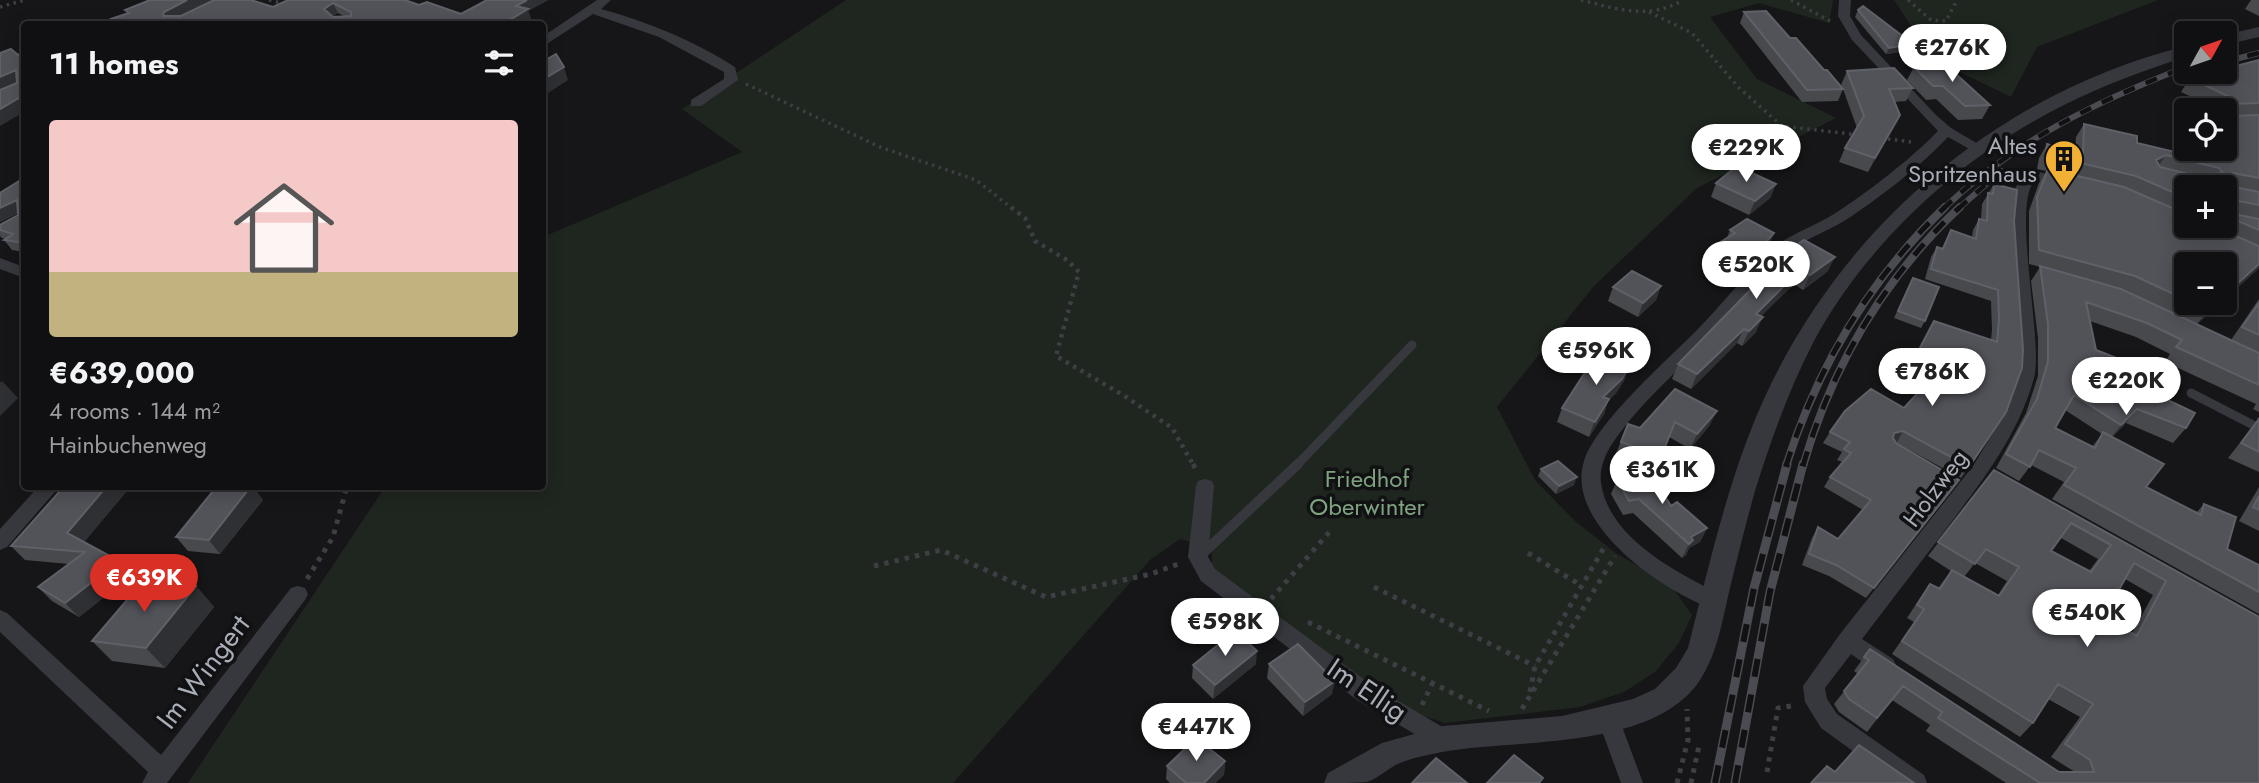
<!DOCTYPE html>
<meta charset="utf-8">
<style>
body{margin:0;font-family:Jost,sans-serif;background:#1e1e20;color:#f1f3f6;height:100vh;display:flex;flex-direction:column;font-size:26px;white-space:nowrap}
*{box-sizing:border-box;margin:0}
p{font-size:23px;color:#9c9d9f}
.icon{flex:none;width:38px;height:38px;fill:none;stroke:currentColor;stroke-width:2;stroke-linecap:round;stroke-linejoin:round}
.map{position:relative;flex:1;overflow:hidden}
.details{position:absolute;left:21px;top:21px;width:525px;height:469px;display:flex;flex-direction:column;background:#101012;border-radius:7px;box-shadow:0 4px 18px #0003,0 0 0 2px #303032}
.details>*{flex:none}
.needle{width:46px;rotate:50deg}
.controls{position:absolute;left:2174px;top:21px;display:grid;gap:14px}
.controls a{display:grid;place-items:center;width:63px;height:63px;border-radius:7px;background:#101012;box-shadow:0 4px 18px #0003,0 0 0 2px #303032;font-size:35px}
.price{position:absolute;translate:-50% -60px;padding:0 16px;border-radius:24px;background:#fff;color:#222;font-size:23px;line-height:46px;filter:drop-shadow(0 2px 4px #0008)}
.price::after{content:'';position:absolute;left:50%;top:42px;width:21px;height:16px;margin-left:-10px;background:inherit;clip-path:polygon(0 0,100% 0,50% 100%)}
.price.active{background:#d93025;color:#fff}
ul{padding:0;list-style:none}
li{display:grid;align-content:center;gap:14px;height:371px;padding:0 28px}
li span{display:grid;place-items:center;height:217px;border-radius:7px;color:#555}
li>.icon{margin-inline-start:auto}
span .icon{width:126px;height:126px;fill:#fffc;stroke-width:1}
li b{font-size:30px}
h2{display:flex;justify-content:space-between;align-items:center;height:84px;padding:0 28px;font-size:30px}
.map>svg:first-child{display:block}
.green{fill:#1e261f}
.lines{fill:none;stroke-linecap:round;stroke-linejoin:round}
.path-far2{stroke:#3d3f44;stroke-width:3.5;stroke-dasharray:2.5 4.5;stroke-linecap:butt}
.path-far1{stroke:#3d3f44;stroke-width:4.5;stroke-dasharray:3.5 5;stroke-linecap:butt}
.path{stroke:#3d3f44;stroke-width:5;stroke-dasharray:4.5 6;stroke-linecap:butt}
.service-far1{stroke:#37383d;stroke-width:9}
.service{stroke:#37383d;stroke-width:10}
.minor{fill:#37383d;fill-rule:evenodd}
.tertiary{fill:#37383d;fill-rule:evenodd}
.rail-far2-casing{stroke:#4a4c52;stroke-width:6}
.rail-far1-casing{stroke:#4a4c52;stroke-width:8}
.rail-casing{stroke:#4a4c52;stroke-width:9}
.rail-far2{stroke:#111113;stroke-width:4.5;stroke-dasharray:12;stroke-linecap:butt}
.rail-far1{stroke:#111113;stroke-width:5;stroke-dasharray:15;stroke-linecap:butt}
.rail{stroke:#111113;stroke-width:6;stroke-dasharray:18;stroke-linecap:butt}
.wall{fill:#47494d;fill-rule:evenodd}
.shaded-wall{fill:#2f3033}
.building{fill:#525359;stroke:#5f6168;stroke-width:2;fill-rule:evenodd}
.labels{text-anchor:middle;dominant-baseline:central;stroke-width:7;stroke-linejoin:round;paint-order:stroke}
.poi-label{font-size:24px;fill:#a8adb8;stroke:#111113;text-anchor:end}
.park-label{font-size:24px;fill:#7fa381;stroke:#111113}
.street-label{font-size:24px;fill:#a8adb8;stroke:#111113}
.near-street-label{font-size:28px;fill:#a8adb8;stroke:#111113}
</style>
<div class="map">
<svg width="2259" height="783" viewBox="0 0 2259 783">
<rect width="100%" height="100%" fill="#161618"/>
<path class="green" d="M846 0H1833L1829 23 1759 3 1710 17 1757 79 1836 118 1697 188 1594 286 1497 407 1535 480 1575 521 1617 554 1670 584 1692 615 1679 643 1655 672 1624 692 1580 707 1445 723 1417 714 1350 672 1212 568V547L1180 539 1150 560 953 783H188L385 487 542 486 543 237 742 152 682 109Z
M1894 0H2158L2037 47 2011 97 1933 59Z"/>
<g class="lines">
<path class="path-far2" d="M269 0 285 4
M1581 0C1616 9 1650 20 1683 0
M1791 0 1830 21
M1908 0 1931 20 1946 21 1957 0
M0 7 25 0
M1649 12 1692 33 1738 87 1782 126 1859 135
M746 84 880 147 976 180 1013 209
M1881 138 1911 142"/>
<path class="path-far1" d="M1011 207 1025 218 1035 241 1067 260 1079 272 1056 356 1123 395 1172 428 1194 466"/>
<path class="path" d="M1193 464 1198 473
M1528 553 1582 586
M874 566 941 550 1046 597 1151 574 1181 563
M307 579 333 537 347 486
M1374 587 1535 666
M1271 599 1332 529
M1308 622 1489 711
M1530 692 1535 666 1605 546
M1422 705 1432 684
M1522 709 1615 556
M1767 772 1778 708 1797 705
M1677 783 1688 740 1687 709
M1691 783 1699 746"/>
<path class="service-far1" d="M2191 393 2259 428
M1296 466 1412 345"/>
<path class="service" d="M1200 556 1298 464"/>
<path class="minor" d="M597 0H611L601 9C648 22 693 40 735 67L738 80 701 106H691V100L724 79V72L659 37 593 14 542 47V37Z
M1839 0H1851L1850 16 1861 35 1936 115 1951 128 1985 148 1983 151H1973L1948 137C1922 165 1877 200 1844 221 1824 233 1798 242 1779 258 1757 276 1734 311 1713 334 1680 370 1640 402 1612 444 1605 455 1599 469 1601 483 1609 539 1677 572 1721 595L1724 601 1721 607 1714 609C1665 593 1564 524 1584 461 1596 423 1665 362 1694 333 1713 314 1730 293 1748 274 1755 266 1761 256 1769 250 1789 235 1813 227 1834 214 1867 193 1911 159 1938 131L1852 40 1838 16Z
M2034 171 2070 179 2072 182 2065 186 2036 180C2010 198 2044 342 2034 378 2018 437 1979 485 1943 533 1916 568 1889 604 1862 639L1893 659 1896 665 1893 671C1878 677 1863 662 1851 654L1825 688 1827 699 1837 714 1924 775 1927 783H1897L1821 728 1805 702 1803 686 1840 634 1973 466 1998 425 2017 376 2020 337 2011 269 2014 191 2021 177Z
M0 258 24 267V278L0 269Z
M1205 479 1212 481 1214 486 1208 557 1215 569 1373 686 1451 732 1454 739 1451 746 1443 749 1435 746 1357 700 1201 581 1188 557 1196 486 1198 481Z
M39 486H60L7 547 0 550V529Z
M298 586 305 588 308 594 305 600 167 783H142L148 772 0 632V610L7 613 161 755 291 588Z
M1609 710 1617 713 1643 783H1621L1598 720 1601 713Z"/>
<path class="tertiary" d="M2259 27V37L2224 45V35Z
M2186 46V57C2144 70 2104 85 2064 105 1963 155 1868 241 1814 341 1789 389 1771 440 1755 491 1746 523 1738 555 1730 588 1722 621 1717 659 1695 687 1644 750 1515 739 1442 752 1428 755 1412 758 1400 763 1388 768 1379 778 1367 782 1356 783 1337 783 1324 783L1328 773 1382 743 1443 726 1562 716 1633 699 1655 689 1676 668 1688 648C1709 566 1728 479 1763 401 1842 226 1998 93 2186 46Z"/>
<g class="rail-far2-casing">
<path id="rail-far2" d="M2224 62 2259 53
M1943 209C2013 142 2097 101 2186 67
M1958 209 2001 171"/>
</g>
<g class="rail-far1-casing">
<path id="rail-far1" d="M1786 466C1818 365 1869 280 1945 207
M1803 466C1832 366 1884 278 1960 207"/>
</g>
<g class="rail-casing">
<path id="rail" d="M1715 783 1754 588 1787 464
M1735 783 1770 592 1803 464"/>
</g>
<use href="#rail-far2" class="rail-far2"/>
<use href="#rail-far1" class="rail-far1"/>
<use href="#rail" class="rail"/>
</g>
<path class="wall" d="M150 0H211L180 16 273 7 288 0 419 5 461 14 487 0H548L528 11 531 19 523 24H114L111 19 127 13 125 10ZM338 13 344 16H333Z
M2251 0H2259V16L2245 9Z
M1858 10 1913 44 1910 51 1886 54 1855 17Z
M1744 12 1790 38 1843 89 1841 85 1847 71 1913 88 1906 101 1894 102 1900 115 1868 172 1839 162 1845 148 1857 128 1843 89 1838 101 1802 102 1740 23Z
M2259 60V268L2224 300V264H2186V303H2221L2197 324 2231 340 2259 299V412L2253 409 2256 404 2165 362 2170 354 2136 337 2090 321 2096 350 2134 384 2186 428 2173 443 2126 423 2112 437 2146 487 2196 513 2204 504 2227 549 2259 565V614L2052 499 2064 482 2031 465 2019 481 1996 468 2026 413 2038 376V338L2031 281 2040 267 2029 264V211L2039 183 2047 171 2037 169 2039 158 2047 144 2075 152 2076 137 2084 124 2137 143 2179 153 2186 149 2220 110 2181 92 2190 78ZM2186 187H2224V226H2186ZM2065 410 2102 434 2092 447 2055 428Z
M1914 67 1990 105 1982 119 1958 120 1936 99 1926 100 1907 80Z
M24 178V252L12 250 4 240 6 239 2 238 0 236V225L18 215V213L0 222Z
M1716 183 1776 184 1770 198 1749 215 1711 197Z
M1994 184 2014 221 2023 349 1969 467 1961 478 1895 442 1952 490 1866 598 1829 576 1802 565 1812 538 1818 527 1838 539 1863 510 1824 487 1830 477 1842 462 1837 460 1842 452 1823 443 1830 432 1904 408 1927 383 1906 374 1934 321 1991 340 1992 330 1991 301 1925 279 1931 257 1937 247 1942 248 1951 230 1972 237 1973 230 1979 219 1981 220 1982 204Z
M1730 230 1774 233 1768 247 1736 284 1702 264 1708 250 1727 238Z
M1792 242 1828 271 1803 290 1794 284 1761 316 1756 332 1742 346 1737 343 1691 389 1672 379 1678 364 1752 288 1757 278Z
M1913 278 1925 321 1921 328 1894 318Z
M1661 286 1656 300 1638 317 1608 301 1613 287Z
M1625 379 1616 393 1608 401 1604 414 1589 437 1557 422 1562 408Z
M1675 389 1710 425 1690 449 1669 437 1655 471 1615 456 1628 424 1640 428Z
M2259 417V472L2228 458 2258 420 2257 419Z
M1541 469 1574 485 1556 494 1538 476Z
M1994 470 2259 617V783H2006L1926 731 1930 725 1892 700 1867 732 1839 712 1834 704 1858 674 1854 671 1870 649 2059 772H2075L2051 757 2080 717 2048 699 2033 723 2020 737 1892 654 1914 622 1907 618 1920 598 1930 584 1938 588 1951 571 1928 556ZM2061 538 2098 559 2089 571 2051 551ZM1975 563 2007 581 1998 595 1964 577ZM2125 579 2153 595 2132 633 2103 618Z
M1617 480 1671 506 1707 528 1700 542 1689 548 1686 555 1682 558 1633 513 1623 515 1611 494Z
M69 486H131L84 542 132 575 79 617 52 601 38 587 69 564 25 560 11 546Z
M2259 487V531L2239 521Z
M263 500 220 554 188 551 176 537Z
M196 586 214 607 165 668 112 661 92 641Z
M1256 664 1213 699 1192 678 1193 665Z
M1269 664 1332 694 1303 716 1267 678Z
M1170 726 1205 735V741L1203 743 1225 761 1224 775 1215 783H1170L1166 779 1167 766 1186 748 1169 733Z"/>
<path class="shaded-wall" d="M187 0H211L170 22 163 16 164 12Z
M527 0H548L528 11 531 19 523 24H503L516 6Z
M333 3 338 13 328 19 324 9Z
M1913 44 1910 51 1886 54 1889 48Z
M564 67 568 80 542 97V80Z
M16 70 24 81 0 92V77Z
M24 95V112L0 126V109Z
M1900 115 1893 129 1868 172 1875 158Z
M2166 155 2157 168 2156 160Z
M1776 184 1770 198 1749 215 1755 201Z
M17 200 24 209 0 222V208Z
M1774 233 1768 247 1736 284 1742 269Z
M1835 257 1828 271 1803 290 1810 275Z
M2259 264V268L2224 300V296Z
M1800 270 1794 284 1749 328 1756 314Z
M1661 286 1656 300 1638 317 1643 303Z
M2217 303H2221L2196 325 2208 311Z
M1763 317 1756 332 1742 346 1749 331Z
M1744 329 1737 343 1691 389 1697 374Z
M1630 365 1625 379 1616 393 1608 401 1604 414 1589 437 1603 397Z
M2 381 18 398 0 416V383Z
M2137 409 2126 423 2110 439 2121 425Z
M1717 411 1710 425 1690 449 1697 434Z
M1903 431 1897 442 1887 444 1894 433Z
M1577 477 1574 485 1556 494 1559 486Z
M1959 480 1952 490 1866 598 1874 588Z
M107 486H131L80 547 67 533Z
M251 486H253L263 500 220 554 209 540Z
M1707 528 1700 542 1689 548 1686 555 1682 558 1689 544 1691 537Z
M119 561 132 575 79 617 65 603Z
M196 586 214 607 165 668 146 648Z
M1257 651 1256 664 1213 699 1215 685Z
M1335 681 1332 694 1303 716 1305 702Z
M1205 735V741L1192 754V747Z
M1225 761 1224 775 1215 783H1204Z"/>
<path class="building" d="M150 0H187L164 12 163 16H181L214 0H251L273 7 288 0H405L419 5 427 2 461 14 487 0H527L516 6 528 9 503 24H117L111 19 129 13 125 10ZM333 3 351 12V16L333 17 324 9Z
M1863 6 1913 44 1889 48 1858 10Z
M1766 11 1790 38H1796L1824 70H1827L1843 89 1807 90 1744 12Z
M11 49 18 55 24 52V95L0 109V90L17 83 16 70 0 77V53Z
M556 54 564 67 542 80V62Z
M2259 60V103L2233 104 2228 110 2233 116 2259 115V178L2233 173 2234 187 2259 192V205L2233 200 2234 214 2259 219V230L2224 215V187H2186V198L2136 176 2046 155 2047 144 2083 154 2084 124 2137 136V143L2179 153 2186 144V149H2224V110H2220L2232 98 2190 78 2215 72H2224V69ZM2166 155 2219 168 2223 173 2196 176 2160 167 2156 160Z
M1946 65 1990 105 1965 106 1943 86H1933L1914 67Z
M1894 68 1913 88 1889 89 1900 115 1875 158 1845 148 1864 116 1847 71Z
M1737 166 1776 184 1755 201 1716 183Z
M2048 169 2124 187 2186 214V226H2213L2259 246V264L2224 296V264H2186V300L2135 276 2039 250 2037 197Z
M24 178V243L4 240 13 234 0 230V225L18 215 17 200 0 208V193Z
M1994 184 2017 190 2014 221 2023 349 2022 368 2006 412 1969 467 1903 431 1894 433 1893 438 1896 443 1959 480 1874 588 1836 565 1809 554 1818 527 1838 539 1871 500 1830 477 1851 453 1844 449 1850 442 1830 432 1845 411 1871 389 1904 408 1936 373 1912 363 1934 321 1997 342 1999 319 1998 290 1931 269 1937 247 1943 249 1951 230 1976 239 1979 219 1987 221 1988 193 1993 194Z
M1747 219 1774 233 1742 269 1708 250 1735 233 1730 230Z
M1804 240 1835 257 1810 275 1800 270 1756 314 1763 317 1749 331 1744 329 1697 374 1678 364 1760 280 1757 278 1792 242 1796 245Z
M2040 266 2121 289 2259 353V385L2176 347 2182 340 2147 323 2086 302 2096 350 2140 367 2134 384 2195 413 2186 428 2137 409 2121 425 2074 395 2055 428 2095 448 2103 432 2164 464 2146 487 2201 515 2204 504 2236 517 2227 549 2259 565V592L2064 485 2076 468 2039 450 2030 467 2006 454 2037 399 2048 361V324Z
M1632 271 1661 286 1643 303 1613 287Z
M1913 278 1939 287 1925 321 1898 311Z
M2191 303H2217L2208 311Z
M2259 303V335L2242 327Z
M1607 352 1630 365 1622 379 1603 397 1609 399 1595 422 1562 408 1584 374Z
M1675 389 1717 411 1697 434 1675 422 1661 457 1621 442 1628 424 1640 428Z
M2259 419V452L2241 443Z
M1558 461 1577 477 1559 486 1541 469Z
M1994 470 2259 617V783H2040L1938 718 1942 712 1903 686 1877 718 1849 699 1844 691 1869 660 1864 657 1870 649 2059 772H2094L2090 760 2065 744 2093 704 2058 684 2033 723 1902 641 1924 609 1917 605 1930 584 1940 589 1952 570 1999 596 2019 567 1986 549 1975 564 1938 542ZM2071 523 2111 545 2091 572 2051 551ZM2134 563 2166 581 2137 636 2103 618Z
M1652 475 1671 506 1677 502 1707 528 1691 537 1693 540 1689 544 1639 499 1629 501 1617 480Z
M69 486H107L67 533 119 561 65 603 38 587 85 552 11 546 60 491H65Z
M217 486H251L209 540 176 537Z
M2259 496V510L2253 507Z
M144 580 196 586 146 648 92 641Z
M1235 631 1257 651 1215 685 1193 665Z
M1298 644 1335 681 1305 702 1269 664Z
M1183 715 1205 735 1199 740 1196 738 1189 744 1170 726Z
M1196 738 1225 761 1204 783H1186L1167 766Z
M1859 745 1914 783H1811L1827 766 1835 772Z
M1514 755 1543 778 1539 783H1487Z
M1436 758 1467 783H1412Z"/>
<defs>
<g id="building-pin" transform="scale(2.0125)"><path d="M0 17L-7.5 6A9.5 9.5 0 1 1 7.5 6Z" fill="#f2b134" stroke="#111113"/><path d="M-4-6H4V6H1V3H-1V6H-4ZM-2.5-4.3h1.7v1.8h-1.7ZM.8-4.3h1.7v1.8H.8ZM-2.5-1h1.7V.8h-1.7ZM.8-1h1.7V.8H.8Z" fill="#111"/></g>
</defs>
<g fill-rule="evenodd">
<use href="#building-pin" x="2064" y="159"/>
</g>
<g class="labels">
<g class="poi-label">
<text x="2037" y="145">Altes<tspan x="2037" dy="28">Spritzenhaus</tspan></text>
</g>
<g class="park-label">
<text x="1367" y="478">Friedhof<tspan x="1367" dy="28">Oberwinter</tspan></text>
</g>
<g class="street-label">
<text transform="translate(1935 488) rotate(-53)">Holzweg</text>
</g>
<g class="near-street-label">
<text transform="translate(203 672) rotate(-53)">Im Wingert</text>
<text transform="translate(1367 690) rotate(34)">Im Ellig</text>
</g>
</g>
</svg>
<div class="controls">
<a><svg class="needle" viewBox="-14 -14 28 28"><path d="M0-13l5 13h-10z" fill="#e53935"/><path d="M0 13l5-13h-10z" fill="#9c9d9f"/></svg></a>
<a><svg class="icon" aria-label="locate" viewBox="0 0 24 24"><circle cx="12" cy="12" r="6"/><path d="M12 2v4M12 18v4M2 12h4M18 12h4"/></svg></a>
<a>+</a>
<a>−</a>
</div>
<b class="price" style="left:1952px;top:84px">€276K</b>
<b class="price" style="left:1746px;top:184px">€229K</b>
<b class="price" style="left:1756px;top:301px">€520K</b>
<b class="price" style="left:1596px;top:387px">€596K</b>
<b class="price" style="left:1932px;top:408px">€786K</b>
<b class="price" style="left:2126px;top:417px">€220K</b>
<b class="price" style="left:1662px;top:506px">€361K</b>
<b class="price active" style="left:144px;top:614px">€639K</b>
<b class="price" style="left:2087px;top:649px">€540K</b>
<b class="price" style="left:1225px;top:658px">€598K</b>
<b class="price" style="left:1196px;top:763px">€447K</b>
<section class="details">
<h2>11 homes<svg class="icon" aria-label="filters" viewBox="0 0 24 24"><path d="M4 7h16M4 17h16"/><circle cx="9" cy="7" r="2"/><circle cx="15" cy="17" r="2"/></svg></h2>
<ul>
<li><span style="background:linear-gradient(#f6c9c9 70%,#c2b280 0)"><svg class="icon" aria-label="home" viewBox="0 0 24 24"><path d="M3 11l9-7 9 7M6 9v11h12V9"/></svg></span><div><b>€639,000</b><p>4 rooms · 144 m²</p><p>Hainbuchenweg</p></div></li>
</ul>
</section>
</div>
